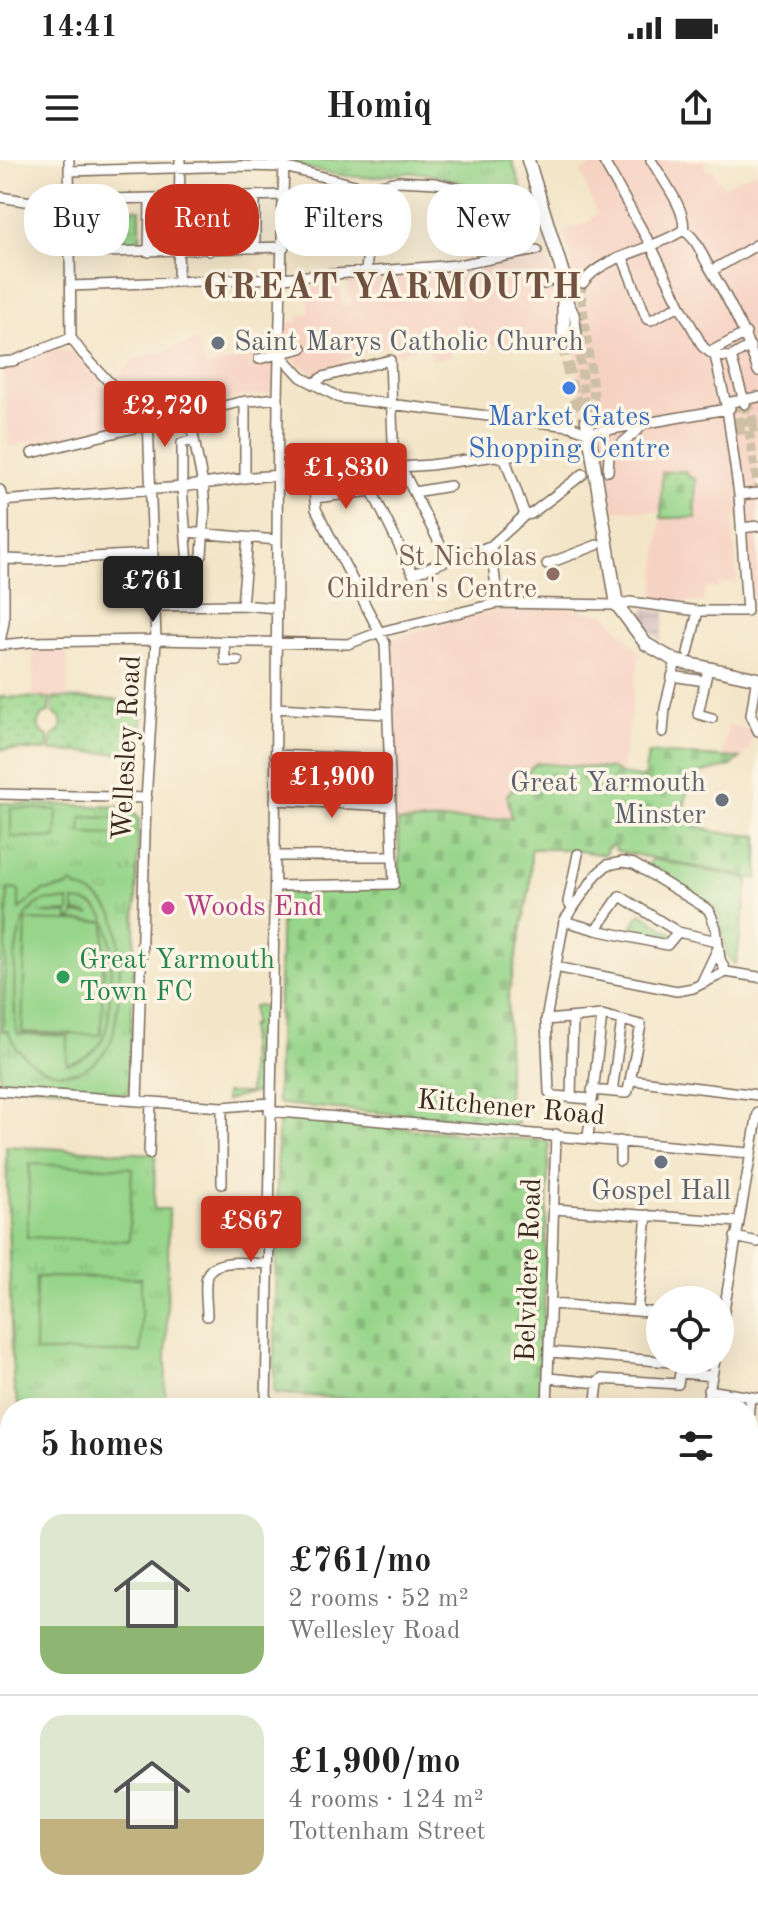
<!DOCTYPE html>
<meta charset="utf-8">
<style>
body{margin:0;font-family:"Old Standard TT",serif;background:#f6f6f6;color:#222;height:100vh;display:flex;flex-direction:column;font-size:30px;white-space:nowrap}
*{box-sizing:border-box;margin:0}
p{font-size:26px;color:#767676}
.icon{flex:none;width:44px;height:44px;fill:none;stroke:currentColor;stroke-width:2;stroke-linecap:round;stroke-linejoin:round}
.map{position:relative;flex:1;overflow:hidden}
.panel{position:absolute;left:0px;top:1238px;width:758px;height:514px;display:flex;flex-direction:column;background:#fff;border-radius:32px 32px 0 0;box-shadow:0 8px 32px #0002}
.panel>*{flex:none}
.guide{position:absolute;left:24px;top:24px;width:710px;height:72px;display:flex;gap:16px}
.fabs{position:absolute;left:646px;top:1126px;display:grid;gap:16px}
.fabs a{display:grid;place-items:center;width:88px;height:88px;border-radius:50%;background:#fff;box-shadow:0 8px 32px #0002;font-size:40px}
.price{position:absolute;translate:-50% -68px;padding:0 18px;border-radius:8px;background:#c8321e;color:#fff;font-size:26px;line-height:52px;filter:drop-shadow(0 2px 4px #0008)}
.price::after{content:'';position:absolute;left:50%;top:48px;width:24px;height:18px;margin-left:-12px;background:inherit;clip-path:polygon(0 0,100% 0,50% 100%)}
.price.current{background:#222;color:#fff}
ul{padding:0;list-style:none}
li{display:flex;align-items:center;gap:24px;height:200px;padding:0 40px}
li+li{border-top:2px solid #e0e0e0}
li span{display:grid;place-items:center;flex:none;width:224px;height:160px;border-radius:24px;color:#555}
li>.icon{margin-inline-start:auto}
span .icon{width:96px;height:96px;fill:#fffc;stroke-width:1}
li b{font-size:34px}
h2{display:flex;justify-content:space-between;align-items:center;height:96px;padding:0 40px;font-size:34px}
.pill{padding:0 28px;border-radius:32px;background:#fff;box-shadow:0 8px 32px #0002;font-size:28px;line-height:72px}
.pill.current{background:#c8321e;color:#fff}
.status{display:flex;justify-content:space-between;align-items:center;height:56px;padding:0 40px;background:#fff;direction:ltr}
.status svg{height:22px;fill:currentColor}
header{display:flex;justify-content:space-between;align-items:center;height:104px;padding:0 40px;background:#fff;font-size:36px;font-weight:600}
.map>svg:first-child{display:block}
.built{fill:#f6d2c3}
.industrial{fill:url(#industrial-grid)}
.grass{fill:url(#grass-dots);stroke:#698054;stroke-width:2}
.cemetery{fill:url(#cemetery-stones);stroke:#698054;stroke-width:2}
.park{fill:url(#park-tufts);stroke:#698054;stroke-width:2}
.pitch{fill:#97d58a;stroke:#698054;stroke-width:2;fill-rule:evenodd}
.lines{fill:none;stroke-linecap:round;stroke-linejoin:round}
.minor-tunnel{stroke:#cec0a6;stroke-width:9;stroke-dasharray:9 4.5;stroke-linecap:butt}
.major-tunnel{stroke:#cec0a6;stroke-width:12;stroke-dasharray:12 6;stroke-linecap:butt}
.minor-casing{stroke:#7b6b5a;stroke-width:12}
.major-casing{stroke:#7b6b5a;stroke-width:15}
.minor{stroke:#fff;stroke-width:9}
.major{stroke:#fff;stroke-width:12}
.worship-dot{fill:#6b7280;stroke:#fcf5e5;stroke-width:3}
.shop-dot{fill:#3f7fe0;stroke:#fcf5e5;stroke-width:3}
.education-dot{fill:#8d6e63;stroke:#fcf5e5;stroke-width:3}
.hotel-dot{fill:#d1479c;stroke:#fcf5e5;stroke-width:3}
.leisure-dot{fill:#2e9e5b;stroke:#fcf5e5;stroke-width:3}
.labels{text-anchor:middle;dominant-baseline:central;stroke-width:7;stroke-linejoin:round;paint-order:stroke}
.worship-label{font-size:28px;fill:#5b616d;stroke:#fcf5e5;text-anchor:start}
.shop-label{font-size:28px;fill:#366cbe;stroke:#fcf5e5}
.education-label{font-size:28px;fill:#785e54;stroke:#fcf5e5;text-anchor:end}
.street-label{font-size:28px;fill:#3b2a1e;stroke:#fcf5e5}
.hotel-label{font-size:28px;fill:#b23c85;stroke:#fcf5e5;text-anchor:start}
.leisure-label{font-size:28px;fill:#27864d;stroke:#fcf5e5;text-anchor:start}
.district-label{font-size:36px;font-weight:bold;letter-spacing:2px;fill:#715241;stroke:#fcf5e5}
</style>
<div class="status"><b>14:41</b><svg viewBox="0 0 49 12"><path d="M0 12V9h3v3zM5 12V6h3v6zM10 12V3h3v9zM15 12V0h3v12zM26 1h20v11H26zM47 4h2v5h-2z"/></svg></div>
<header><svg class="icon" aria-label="menu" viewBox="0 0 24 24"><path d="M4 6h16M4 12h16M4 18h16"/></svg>Homiq<svg class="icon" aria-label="share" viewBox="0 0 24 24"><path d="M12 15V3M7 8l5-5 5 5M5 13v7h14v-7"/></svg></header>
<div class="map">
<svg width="758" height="1751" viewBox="0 0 758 1751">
<defs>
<pattern id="industrial-grid" width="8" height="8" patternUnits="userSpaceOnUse" patternTransform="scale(2)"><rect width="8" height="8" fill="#d1bfbd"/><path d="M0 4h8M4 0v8" fill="none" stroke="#b4a4a2"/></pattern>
<pattern id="grass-dots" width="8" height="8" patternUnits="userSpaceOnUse" patternTransform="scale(2)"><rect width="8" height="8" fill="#97d58a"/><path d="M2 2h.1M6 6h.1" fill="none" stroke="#83b777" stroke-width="1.8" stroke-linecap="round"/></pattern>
<pattern id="cemetery-stones" width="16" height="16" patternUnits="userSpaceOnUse" patternTransform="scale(2)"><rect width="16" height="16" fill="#97d58a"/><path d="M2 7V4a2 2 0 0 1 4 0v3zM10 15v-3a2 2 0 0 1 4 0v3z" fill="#83b777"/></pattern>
<pattern id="park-tufts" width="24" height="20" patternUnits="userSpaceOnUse" patternTransform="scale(2)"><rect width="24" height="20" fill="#97d58a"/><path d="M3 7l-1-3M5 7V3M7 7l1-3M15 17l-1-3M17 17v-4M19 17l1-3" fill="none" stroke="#83b777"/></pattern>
</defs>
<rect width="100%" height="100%" fill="#fcf5e5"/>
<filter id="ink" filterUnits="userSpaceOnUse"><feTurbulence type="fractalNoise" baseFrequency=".0125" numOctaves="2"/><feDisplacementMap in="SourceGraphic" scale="16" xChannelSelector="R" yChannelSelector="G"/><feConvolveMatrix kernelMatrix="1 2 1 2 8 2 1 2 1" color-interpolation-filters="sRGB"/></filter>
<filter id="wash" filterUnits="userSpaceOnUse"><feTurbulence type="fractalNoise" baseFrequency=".006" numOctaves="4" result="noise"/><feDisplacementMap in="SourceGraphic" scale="32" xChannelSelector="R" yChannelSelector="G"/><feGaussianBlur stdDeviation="1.8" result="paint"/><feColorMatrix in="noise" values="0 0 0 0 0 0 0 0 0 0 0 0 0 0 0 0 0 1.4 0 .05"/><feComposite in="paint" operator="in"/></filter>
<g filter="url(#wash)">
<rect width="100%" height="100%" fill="#f3e5c8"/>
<path class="built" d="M603 0H710L704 4 707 11 712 9 723 26 758 10V465H753L745 356 733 359 737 422 718 423V429L706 427 703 442 654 441 661 358H696L688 316 663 312 662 351 613 350 600 278 590 280 572 173 451 191V197L432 200 427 185 407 190 404 195H399L398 193H394L392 183 343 200 344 208 316 214 298 204 294 198 274 204V234L244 236 33 292V282L19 283V286L9 287 4 210 58 189 74 192 106 226 125 211 132 200 191 183 197 179 206 208 284 187 287 162H298V156L309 153V129L314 128 313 119 332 118 333 124H339L341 145 352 143V137H349L348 116 543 91 553 113 574 106 565 70 592 61 591 56 597 55 581 12Z
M557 446 607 455 640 493 621 614 612 609 513 658 394 661 389 484 393 478 482 454 511 449Z
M33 492H67L68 537H33Z
M728 565 752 569 750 589 740 598 723 597Z"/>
<path class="industrial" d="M648 449 665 452 661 481 642 462 643 450Z"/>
<path class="grass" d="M116 48 140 49V84H116Z
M0 537 50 538 49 552 41 556 38 564 41 572 48 576V591L0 589Z
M53 538 143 541 141 594 51 591 52 576 60 571 62 564 60 558 53 553Z
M641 753 673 774 669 782 627 775Z
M260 845 265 848 264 927 260 931 225 941V933H249L250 865H253V846Z
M752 1552H758V1666L753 1673 748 1669Z"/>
<path class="cemetery" d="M686 311 688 316 695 319 696 358H661L662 312Z
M652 593 740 598 731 606 690 616 683 655 696 659 694 664 716 672 758 676V719L617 691 613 685 607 688 605 695 565 689H531L530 727 508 838V940L518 941V965L280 944 277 940 281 729 400 726 398 662 512 658 507 635 536 603 612 609 621 614 644 618 648 595Z
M284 958 545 981 549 983 541 1248H464L274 1233 278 962Z"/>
<path class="park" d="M291 0H512L526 43 517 47C487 31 457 19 424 13 407 11 391 15 375 17 356 19 305 11 291 0Z
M0 643 129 647 139 659 129 930 125 934 0 923Z
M652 699 749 719 736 803 734 804C720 789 726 765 715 748L648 706Z
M6 986 155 994 154 1049H169L165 1248H20L14 1228 12 1199Z"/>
<path class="pitch" d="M11 648 57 650 56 678 11 677Z
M82 657 117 658 116 675 81 674Z
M70 724H75V727C92 732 105 741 114 756 124 775 120 866 109 885 82 931 25 916 8 871H3L8 729 19 730V749L43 731 69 727ZM48 740 69 741V752L42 753 68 754V759H73L74 754 90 755 74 752V741C119 741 111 795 110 825 109 845 111 868 99 885 91 896 80 901 67 904V876L18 874 15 862C15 828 6 749 48 740Z
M26 760 105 762 101 875 22 872Z
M30 1004 132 1008 129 1081 27 1077Z
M36 1117 141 1118V1192H35Z"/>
</g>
<g filter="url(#ink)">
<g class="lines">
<path class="minor-tunnel" d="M583 123 581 132 593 228 594 238 586 257
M578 183 586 253
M745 244 758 329
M732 248 758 244
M735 262 758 259
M736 271 758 267"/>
<path class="major-tunnel" d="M564 185 573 236 587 261"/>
<g class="minor-casing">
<path id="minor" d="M69 0 71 178 83 194 122 236
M603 0 651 86 683 151 703 187 715 196
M651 0C661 17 688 52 683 70
M69 11 240 6 284 7 367 28 398 21 436 23 476 33 521 53 543 49
M0 37 38 43 69 44
M683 70C697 78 700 92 708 105 728 138 746 173 758 211
M284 87 107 92V39L285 35
M255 88V36
M209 91 210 37
M149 92 150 38
M623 98 647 159 651 160 680 145
M490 99 494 82 499 75 511 81 517 93
M366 110 375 27
M713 110 758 84
M178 121 180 0
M583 123C602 95 653 91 683 70
M544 124 563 114
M71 126 280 118 458 105 537 90
M564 133 574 154 578 183
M710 192 746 173
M731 197 745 244
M259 199 302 188
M0 202 13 201 71 178
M313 224 323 217 390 200 394 308
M726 243 758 237
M730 248 727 249 715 196 731 197 750 186
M32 293 240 242 278 238
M505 299 525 355
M401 307 448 400 491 386 525 355 531 354 583 314
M369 309 372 331 413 414 448 400
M608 311 609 295 642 266
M245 318V241
M0 330 4 347V462L0 482
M414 332 450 326
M739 335 758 333
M315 338 372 331
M1 341 182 327 252 317 430 305 496 296 505 299 521 292 560 283
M741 368 758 366
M186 372 277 380
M491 386 498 443
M4 399 32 400 152 394
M547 404 597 385
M189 417 182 327V283L194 280
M186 445 189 417 202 395 205 348 203 325 189 254
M242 445 248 378
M156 446 242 445 276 448
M224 481 225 501H238
M0 485 31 482 156 480 348 484 380 472 498 443 617 445 630 442 698 451H747L739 335 727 249 589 273 570 266 340 238 301 217 279 193
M688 493 698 451
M708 509 698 554 712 558
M672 516 705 521
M756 523 751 555 758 571
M276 548 387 554
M663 572 665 548 676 501
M275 595 389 600
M0 634 147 638
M275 640 391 646
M275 696H393
M275 726 394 724 385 483 316 349 312 314
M572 748 568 742 578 694
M564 761 596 770 620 736 678 772 717 781
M596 770 667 785 678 772
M555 807 677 831 693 828 726 812 758 817
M701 824 718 788
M546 860 602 855 641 865 628 931 626 933 592 930
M632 920 758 935
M0 931 222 947 270 943
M612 932 622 860
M571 937 573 858
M591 939 554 936 549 932 546 860 564 761 596 715 607 705 623 702 634 704 709 750 716 768 720 799 726 812
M137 941 146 641 156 480 147 230
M222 947V1024
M269 951 749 993
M588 977 602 855
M149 994 151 942
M620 1001V981
M554 1049 739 1062
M735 1077 758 1082
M552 1144 660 1153
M637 1151 647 1055
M207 1156C207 1144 204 1128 207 1116 213 1096 253 1104 268 1104
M720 1175C732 1101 745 1026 758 953
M550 1192 670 1202
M549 1218 598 1223 601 1219 678 1224 680 1213 712 1216
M708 1230 758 1238
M266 1248 275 696 278 238 284 0
M547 1248 556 974
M595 1248 598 1223
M706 1248 715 1200
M748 1259 750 1237
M748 1319 758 1321
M748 1359 758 1361
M0 1410 10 1499
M748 1461H758
M0 1510H10
M0 1605 10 1540
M0 1715H10
M46 1742 48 1751
M139 1742 141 1751
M594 1742V1751
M727 1742 732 1751
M262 1751V1742
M336 1751V1742
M403 1751V1742
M467 1751 468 1742
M531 1751V1742"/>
</g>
<g class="major-casing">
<path id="major" d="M528 0 563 114 564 185
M587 261 617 445 646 484 676 501 758 519"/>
</g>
<use href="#minor" class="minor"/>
<use href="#major" class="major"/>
</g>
</g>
<g class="worship-dot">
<circle cx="218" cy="183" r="8"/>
<circle cx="722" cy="640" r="8"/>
<circle cx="661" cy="1002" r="8"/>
</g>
<circle class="shop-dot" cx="569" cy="228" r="8"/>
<circle class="education-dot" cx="553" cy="414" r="8"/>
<circle class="hotel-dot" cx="168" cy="748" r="8"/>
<circle class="leisure-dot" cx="63" cy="817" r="8"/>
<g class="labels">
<g class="worship-label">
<text x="234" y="183">Saint Marys Catholic Church</text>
<text x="706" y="624" text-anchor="end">Great Yarmouth<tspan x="706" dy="32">Minster</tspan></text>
<text x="661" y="1032" text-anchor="middle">Gospel Hall</text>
</g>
<g class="shop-label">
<text x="569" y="258">Market Gates<tspan x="569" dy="32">Shopping Centre</tspan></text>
</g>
<g class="education-label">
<text x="537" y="398">St Nicholas<tspan x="537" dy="32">Children's Centre</tspan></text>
</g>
<g class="street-label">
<text transform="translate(128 588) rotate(-87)">Wellesley Road</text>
<text transform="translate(511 949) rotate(5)">Kitchener Road</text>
<text transform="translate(530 1110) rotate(-88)">Belvidere Road</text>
</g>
<g class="hotel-label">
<text x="184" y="748">Woods End</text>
</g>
<g class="leisure-label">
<text x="79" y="801">Great Yarmouth<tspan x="79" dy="32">Town FC</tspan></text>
</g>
<g class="district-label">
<text x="393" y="129">GREAT YARMOUTH</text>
</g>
</g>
</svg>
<div class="fabs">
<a><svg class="icon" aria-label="locate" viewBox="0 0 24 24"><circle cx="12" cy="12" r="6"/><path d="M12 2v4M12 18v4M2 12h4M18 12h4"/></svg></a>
</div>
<b class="price" style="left:165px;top:289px">£2,720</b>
<b class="price" style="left:346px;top:351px">£1,830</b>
<b class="price current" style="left:153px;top:464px">£761</b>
<b class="price" style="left:332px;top:660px">£1,900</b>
<b class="price" style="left:251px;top:1104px">£867</b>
<div class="guide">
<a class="pill">Buy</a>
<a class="pill current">Rent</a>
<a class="pill">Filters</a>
<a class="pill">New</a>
</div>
<section class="panel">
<h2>5 homes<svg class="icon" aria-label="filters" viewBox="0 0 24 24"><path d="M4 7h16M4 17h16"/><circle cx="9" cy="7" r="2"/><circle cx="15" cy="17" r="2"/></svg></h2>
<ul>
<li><span style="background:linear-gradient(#dfe7d0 70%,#8fb573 0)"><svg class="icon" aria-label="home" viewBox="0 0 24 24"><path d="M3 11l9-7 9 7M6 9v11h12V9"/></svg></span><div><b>£761/mo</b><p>2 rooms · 52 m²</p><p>Wellesley Road</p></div></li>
<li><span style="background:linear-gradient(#dfe7d0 65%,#c2b280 0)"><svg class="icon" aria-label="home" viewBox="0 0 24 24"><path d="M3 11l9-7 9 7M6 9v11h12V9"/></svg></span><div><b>£1,900/mo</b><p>4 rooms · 124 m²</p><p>Tottenham Street</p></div></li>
</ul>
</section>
</div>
